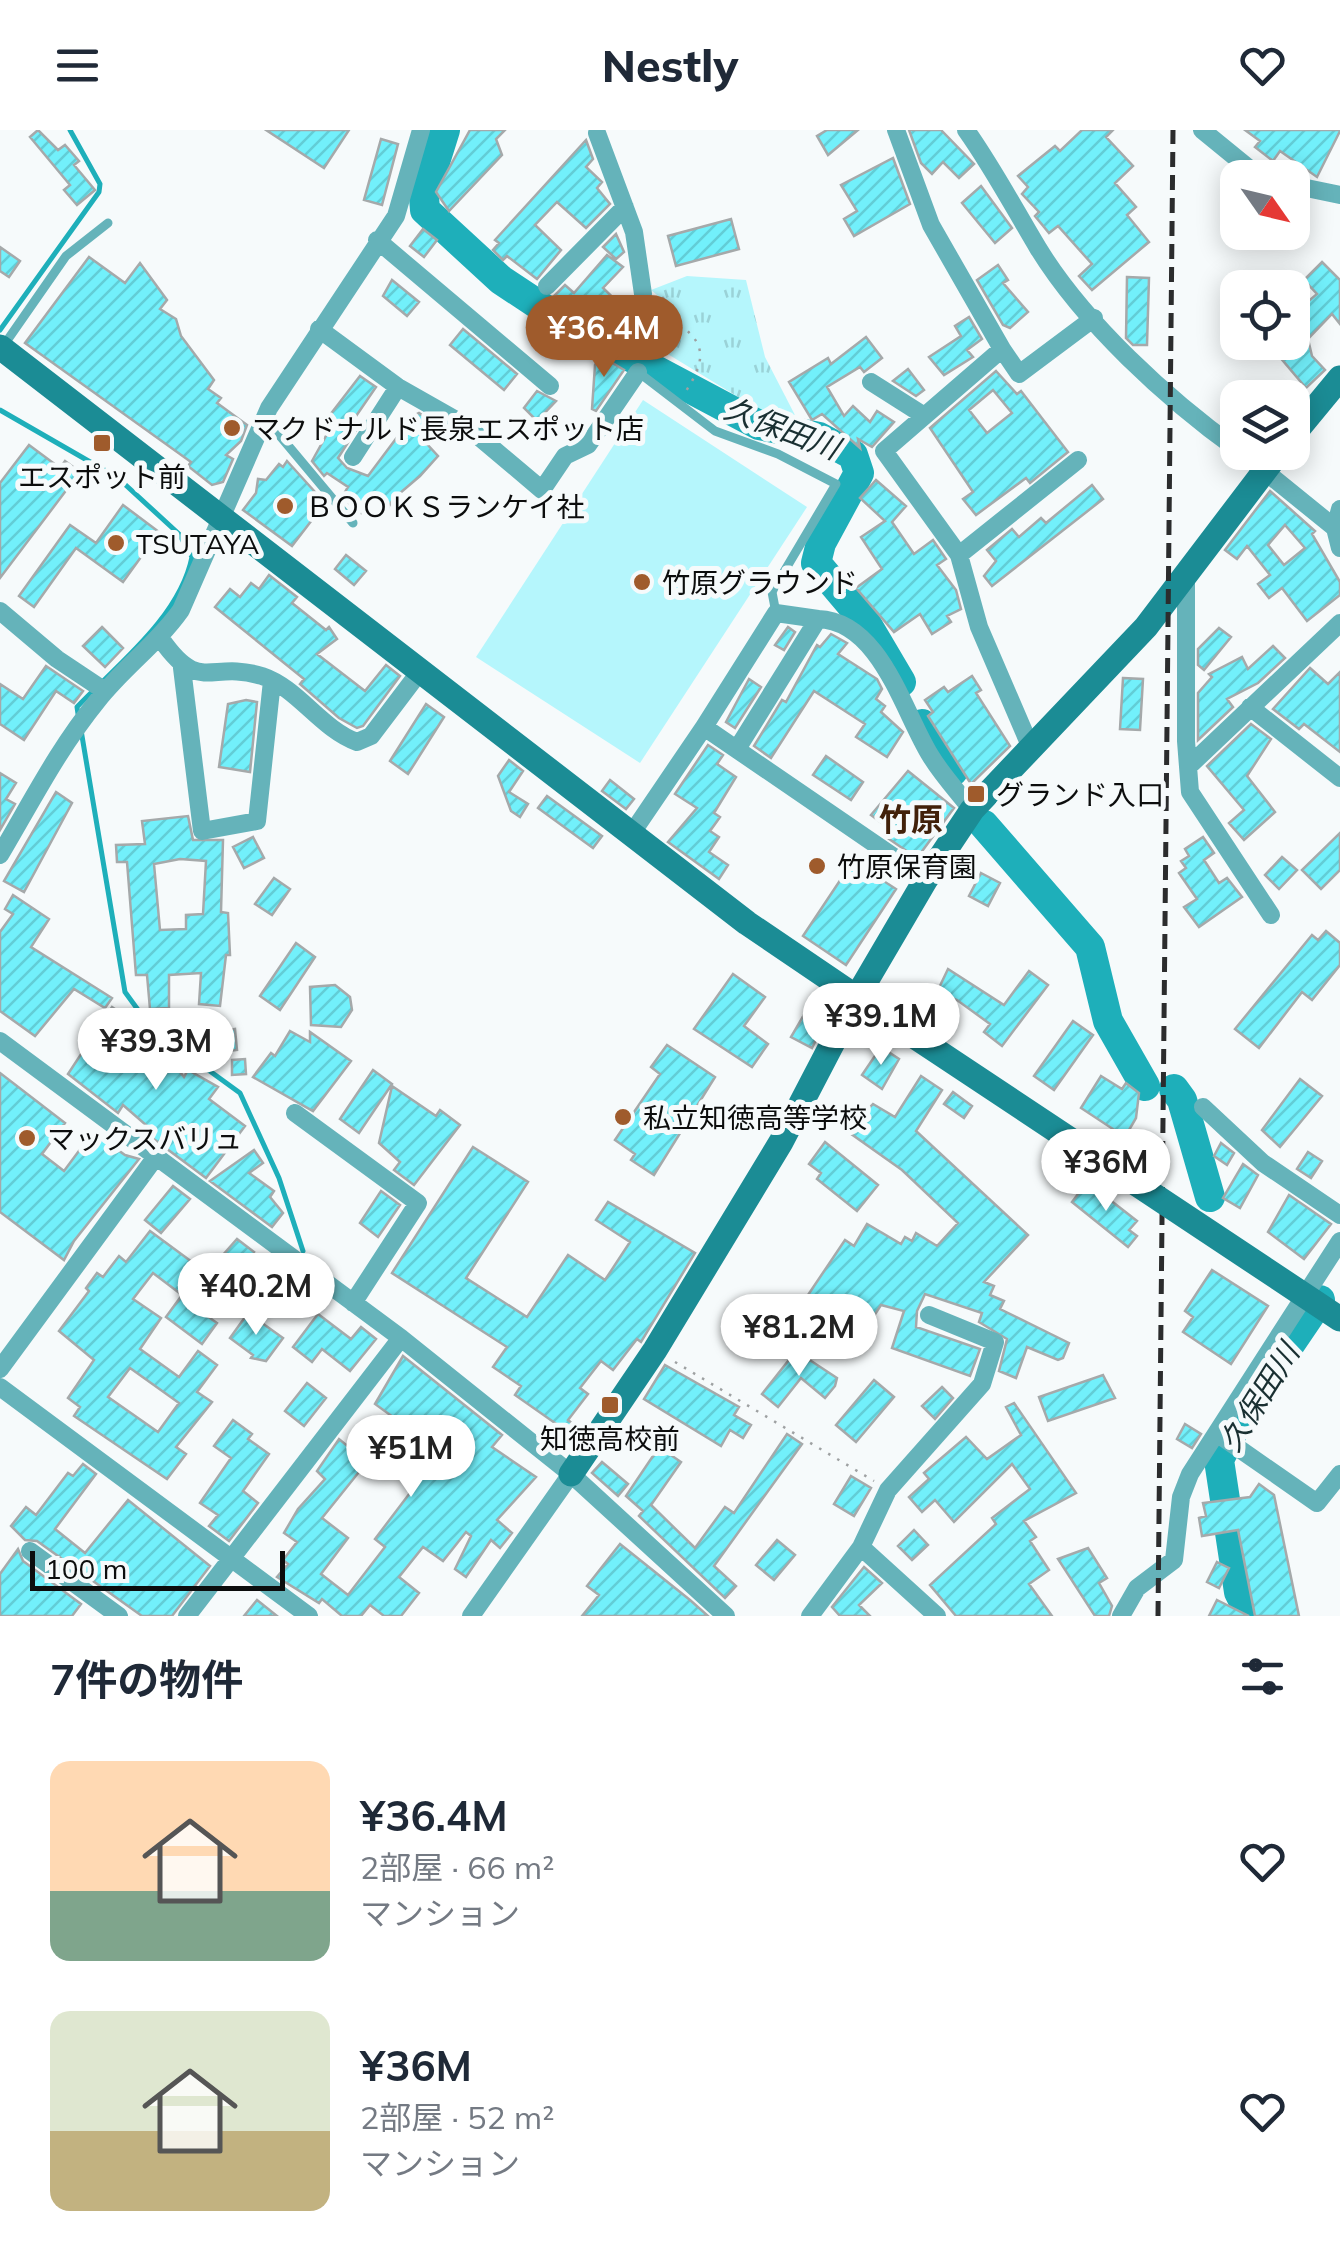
<!DOCTYPE html>
<html lang="ja">
<meta charset="utf-8">
<style>
body{margin:0;font-family:Mulish,"Noto Sans JP",sans-serif;background:#f2f2f3;color:#1f2937;height:100vh;display:flex;flex-direction:column;font-size:38px;white-space:nowrap}
*{box-sizing:border-box;margin:0}
p{font-size:32px;color:#747a83}
.icon{flex:none;width:55px;height:55px;fill:none;stroke:currentColor;stroke-width:2;stroke-linecap:round;stroke-linejoin:round}
.map{position:relative;height:1486px;overflow:hidden}
.panel{display:flex;flex-direction:column;background:#fff;flex:1}
.panel>*{flex:none}
.needle{width:65px;rotate:124deg}
.fabs{position:absolute;left:1220px;top:30px;display:grid;gap:20px}
.fabs a{display:grid;place-items:center;width:90px;height:90px;border-radius:20px;background:#fff;box-shadow:0 5px 25px #0003;font-size:50px}
.scale{position:absolute;left:30px;bottom:25px;width:255px;box-sizing:border-box;padding-left:10px;border:5px solid #0c0d0d;border-top:0;font-size:28px;line-height:35px;white-space:nowrap;color:#0c0d0d;-webkit-text-stroke:8px #f6fafb;paint-order:stroke}
.price{position:absolute;translate:-50% -85px;padding:0 22px;border-radius:35px;background:#fff;color:#222;font-size:32px;line-height:65px;filter:drop-shadow(0 2px 5px #0008)}
.price::after{content:'';position:absolute;left:50%;top:60px;width:30px;height:22px;margin-left:-15px;background:inherit;clip-path:polygon(0 0,100% 0,50% 100%)}
.price.on{background:#9f5b2c;color:#fff}
ul{padding:0;list-style:none}
li{display:flex;align-items:center;gap:30px;height:250px;padding:0 50px}
li span{display:grid;place-items:center;flex:none;width:280px;height:200px;border-radius:20px;color:#555}
li>.icon{margin-inline-start:auto}
span .icon{width:120px;height:120px;fill:#fffc;stroke-width:1}
li b{font-size:42px}
h2{display:flex;justify-content:space-between;align-items:center;height:120px;padding:0 50px;font-size:42px}
header{display:flex;justify-content:space-between;align-items:center;height:130px;padding:0 50px;background:#fff;font-size:45px;font-weight:800}
.map>svg:first-child{display:block}
.park{fill:url(#park-tufts)}
.garden{fill:#b5f6fc}
.lines{fill:none;stroke-linecap:round;stroke-linejoin:round}
.stream{stroke:#1eafba;stroke-width:5}
.river{stroke:#1eafba;stroke-width:30}
.building{fill:url(#building-hatch);stroke:#a5a9aa;stroke-width:2.5;fill-rule:evenodd}
.path{stroke:#9ea1a2;stroke-width:2.5;stroke-dasharray:2.5 8;stroke-linecap:butt}
.lane{stroke:#65b3ba;stroke-width:9}
.street{stroke:#65b3ba;stroke-width:18}
.secondary{stroke:#1b8c95;stroke-width:25}
.rail{stroke:#2b2c2d;stroke-width:5;stroke-dasharray:15 8;stroke-linecap:butt}
.secondary-bridge{stroke:#1b8c95;stroke-width:25}
.poi-dot{fill:#9f5b2c;stroke:#f6fafb;stroke-width:4}
.labels{text-anchor:middle;dominant-baseline:central;stroke-width:10;stroke-linejoin:round;paint-order:stroke}
.poi-label{font-size:28px;fill:#0c0d0d;stroke:#f6fafb;text-anchor:start}
.water-label{font-size:30px;font-style:italic;fill:#1a3032;stroke:#f6fafb}
.quarter-label{font-size:32px;font-weight:bold;fill:#41210a;stroke:#f6fafb}
</style>
<header><svg class="icon" aria-label="menu" viewBox="0 0 24 24"><path d="M4 6h16M4 12h16M4 18h16"/></svg>Nestly<svg class="icon" aria-label="heart" viewBox="0 0 24 24"><path d="M12 20l-8-8c-3-5 5-10 8-4 3-6 11-1 8 4z"/></svg></header>
<div class="map">
<svg width="1340" height="1486" viewBox="0 0 1340 1486">
<defs>
<pattern id="park-tufts" width="24" height="20" patternUnits="userSpaceOnUse" patternTransform="scale(2.5)"><rect width="24" height="20" fill="#b5f6fc"/><path d="M3 7l-1-3M5 7V3M7 7l1-3M15 17l-1-3M17 17v-4M19 17l1-3" fill="none" stroke="#9ad2d7"/></pattern>
<pattern id="building-hatch" width="6" height="6" patternUnits="userSpaceOnUse" patternTransform="scale(2.5)"><rect width="6" height="6" fill="#72f0fb"/><path d="M-1 1l2-2M0 6l6-6M5 7l2-2" fill="none" stroke="#62cdd6"/></pattern>
</defs>
<rect width="100%" height="100%" fill="#f6fafb"/>
<path class="park" d="M687 146 746 150 765 227 797 289 776 290 648 212 674 179 651 160Z"/>
<path class="garden" d="M643 270 807 377 640 633 476 527Z"/>
<g class="lines">
<path class="stream" d="M0 200 99 62 100 54 70 0
M0 280 118 348 179 404 192 427C180 487 117 535 77 577L78 584
M81 600 125 862 152 899 240 963 279 1048 303 1121"/>
<path class="river" d="M445 0 424 67 425 80 501 150 563 191 759 295 819 307 853 325 859 343 821 413 816 433 865 491 901 552
M922 594 953 641
M984 695 1090 817 1108 891 1145 956
M1174 959 1182 970 1210 1067
M1251 1486 1239 1462 1219 1330 1238 1291 1320 1170"/>
</g>
<path class="building" d="M38 0 58 20 65 15 79 31 74 35 95 60 77 75 64 60 70 55 30 7Z
M266 0H349L324 38Z
M470 0H505L496 9 502 25 449 81 436 62Z
M827 0H858L828 25 817 6Z
M909 0H941L974 34 959 48 943 32 932 44 921 33Z
M1082 0H1113L1106 7 1133 36 1115 53 1136 77 1127 85 1149 112 1092 160 1079 146 1092 134 1058 96 1049 103 1035 86 1039 82 1022 64 1028 57 1018 46 1055 16 1060 21Z
M1245 0H1340V1L1317 47 1280 21 1273 31 1255 17 1260 11Z
M381 9 398 14 382 75 364 70Z
M586 10 593 29 586 37 602 52 597 58 610 74 586 98 557 72 535 95 561 120 537 149 507 126 503 130 493 120 499 113 495 110Z
M893 28 910 74 854 106 844 89 857 81 841 55Z
M981 56 1012 98 995 113 962 73Z
M731 89 739 119 676 136 668 106Z
M423 99 437 110 424 127 410 116Z
M616 104 624 122 616 129 603 117Z
M0 117 20 131 9 147 0 141Z
M607 125 623 137 603 158 638 192 663 168 672 177 632 215 610 192 603 200 581 179 574 186 554 166 565 155 574 163Z
M89 127 125 153 140 133 167 170 160 179 176 189 181 206 214 250 208 259 221 268 217 273 247 295 241 311 226 325 233 329 223 352 212 355 188 336 191 332 25 213Z
M1322 132 1340 150V194L1332 184 1308 209 1312 226 1325 240 1306 258 1267 212H1292V185L1317 164 1304 150Z
M998 135 1008 150 1003 153 1028 182 1010 198 1003 195 977 150Z
M1127 147 1149 148 1147 215H1133L1126 208Z
M392 150 419 172 407 186 383 166Z
M969 187 982 209 967 220 973 227 944 245 929 227 961 206 955 196Z
M463 199 517 244 504 260 450 215Z
M866 207 882 228 864 242 860 237 827 257 844 286 853 276 870 292 877 281 894 292 872 317 858 309 860 318 822 284 812 290 789 252 828 228 831 234Z
M601 226 624 240 596 281 592 279 595 235Z
M908 239 924 260 916 266 893 251Z
M996 241 1017 264 1021 261 1068 322 1030 353 1026 348 976 385 963 369 973 362 930 298ZM993 260 1012 283 987 303 969 280Z
M360 246 376 257 354 289 360 294 338 328 347 338 368 346 413 286 419 283 439 296 426 313 438 326 420 346 393 369 387 380 372 366 361 383 342 367 348 357 327 343 324 346 312 331 332 295 326 290Z
M537 261 556 271 537 291 524 278Z
M29 315 60 338 65 331 80 342 0 448V353Z
M287 331 325 373 292 416 243 380 256 363 258 349 266 350 279 334 283 337Z
M876 350 906 376 892 392 914 424 933 410 946 429 937 435 956 460 961 479 947 486 951 492 932 504 920 484 894 502 856 458 882 439 861 407 885 391 860 368Z
M1092 355 1103 369 992 456 984 446 996 431 987 420 1012 399 1019 407 1041 388 1046 393Z
M1270 361 1315 401 1312 404 1340 452V465L1307 491 1282 458 1269 468 1258 454 1270 445 1247 416 1237 429 1225 420ZM1285 395 1305 418 1284 435 1268 415Z
M123 375 159 402 123 452 76 418 34 477 19 466 70 395 96 413Z
M346 425 366 441 354 455 335 439Z
M269 445 297 467 292 473 326 500 329 497 337 509 317 524 365 561 386 535 400 546 363 596 357 598 339 588 300 554 304 549 215 477 230 459 240 467 251 453 259 459Z
M102 497 123 518 105 537 83 516Z
M788 497 795 502 784 520 775 515Z
M1219 498 1231 507 1204 540 1198 535V519Z
M831 504 847 513 838 524 877 549 882 559 876 569 885 576 881 582 903 602 887 627 856 607 865 594 814 561 771 628 754 616 782 570 786 572 817 515 820 517Z
M1273 516 1285 528 1258 553 1227 569 1233 577 1198 610V563L1212 547 1209 544 1242 527 1248 539Z
M46 536 83 561 74 573 56 561 24 610 0 594V554L23 569Z
M1310 538 1328 554 1340 542V622L1304 594 1299 599 1273 579Z
M972 546 981 560 976 563 1010 616 971 654 928 586 933 582 925 570 944 557 948 562Z
M1123 548 1143 549 1140 600 1120 599Z
M749 549 761 557 735 598 726 592Z
M246 570 257 572 250 642 219 637 228 574Z
M426 574 444 587 408 644 390 631Z
M1251 594 1271 609 1247 646 1275 682 1244 710 1229 693 1244 680 1207 636Z
M708 615 723 625 717 634 736 647 714 683 720 687 710 701 719 707 709 722 728 735 719 749 668 712 697 678 675 664Z
M826 626 863 652 851 670 813 645Z
M509 630 523 641 509 662 528 674 520 687 511 681 498 646Z
M908 641 954 678 917 728 889 709 894 702 871 685Z
M0 643 16 653 6 669 15 674 0 700Z
M610 650 634 669 626 679 602 661Z
M56 662 72 673 24 762 4 751Z
M547 666 602 706 593 718 538 678Z
M188 686 193 710H223L221 782 228 783 230 825H226L220 876 199 874 201 843 169 845V878L150 879 147 845H136L127 732H117L116 715 145 714 142 691ZM180 729 206 731 203 784 186 785V799L160 800 154 734Z
M1340 703V740L1321 759 1302 740Z
M253 707 264 728 244 738 233 717Z
M1203 707 1214 723 1204 730 1219 753 1227 748 1242 767 1199 797 1184 777 1197 769 1179 743 1186 738 1181 731 1189 726 1185 719Z
M1282 727 1297 740 1279 759 1265 745Z
M853 731 896 759 846 835 803 806Z
M981 743 1000 753 988 776 969 766Z
M274 748 290 759 272 785 255 774Z
M13 765 49 789 31 817 112 868 105 878 74 859 35 906 0 881V802L13 784 5 779Z
M1326 801 1340 813V835L1312 870 1302 862 1259 918 1235 899 1312 805 1318 810Z
M296 813 315 827 280 880 260 866Z
M948 839 1004 875 1029 841 1048 855 1002 916 984 902 990 894 957 870 937 862Z
M733 844 765 867 744 896 768 914 752 937 694 899Z
M335 855 350 867 352 880 341 897 311 895 310 857Z
M112 877 160 910 158 914 184 947 188 940 218 957 209 969 245 996 206 1048 143 1001 146 995 123 975 118 983 68 944Z
M805 883 824 894 812 918 791 907Z
M1073 891 1093 905 1054 960 1034 946Z
M235 899 237 920 211 923 208 903Z
M290 901 310 912V902L351 931 313 981 253 947 271 923 275 926Z
M667 915 715 947 654 1045 631 1030 635 1024 615 1010 660 944 651 937Z
M881 917 899 929 882 959 862 945Z
M245 929 246 944 232 945V930Z
M373 940 392 954 359 1003 340 989Z
M0 943 65 993 42 1024 64 1041 93 1002 125 1025 139 1029 74 1111 64 1130 0 1082Z
M921 946 942 960 916 1001 1028 1105 984 1152 994 1156 990 1165 1004 1171 1000 1179 1069 1213 1063 1228 1058 1230 1027 1217 1016 1248 999 1241 1007 1209 979 1192 982 1183 925 1164 917 1181 916 1197 980 1219 970 1246 892 1218 904 1181 881 1175 861 1206 806 1168 845 1110 854 1116 867 1094 901 1114 905 1107 912 1111 916 1103 937 1116 958 1093 902 1040 847 1001 873 974 895 987Z
M1101 946 1122 959 1126 953 1139 963 1136 988 1125 1007 1081 978Z
M1300 949 1322 966 1280 1017 1262 1000Z
M392 956 436 986 440 980 460 995 414 1055 394 1040 400 1032 379 1013Z
M953 962 972 976 964 988 944 974Z
M825 1012 878 1055 857 1081 817 1049 821 1043 809 1034Z
M1221 1013 1234 1023 1227 1035 1214 1026Z
M473 1017 528 1052 466 1148 527 1187 568 1125 605 1150 630 1112 596 1090 608 1072 695 1123 641 1212 637 1209 613 1240 601 1231 580 1258 588 1264 568 1290 578 1298 563 1318 546 1305 555 1293 515 1265 521 1256 493 1237 507 1217 392 1143Z
M254 1020 263 1033 249 1043 274 1061 270 1067 283 1083 272 1097 210 1051Z
M1308 1022 1322 1031 1311 1048 1297 1039Z
M1243 1034 1258 1045 1240 1078 1223 1068Z
M1087 1052 1137 1091 1129 1100 1137 1106 1128 1117 1072 1072Z
M173 1056 190 1069 161 1103 145 1090Z
M381 1061 400 1075 378 1107 360 1093Z
M1289 1065 1331 1094 1304 1129 1268 1102Z
M150 1101 207 1143 237 1109 254 1122 233 1148 254 1164 277 1133 296 1148 281 1168 273 1163 256 1187 217 1157 200 1181 217 1193 202 1214 166 1187 182 1165 153 1143 133 1169 161 1188 140 1219 179 1247 198 1221 217 1235 197 1262 212 1272 176 1317 186 1324 167 1349 74 1286 80 1277 68 1268 94 1230 59 1201 89 1161 86 1158 97 1143 103 1147 119 1126 126 1132ZM130 1238 179 1273 158 1302 108 1267Z
M1212 1140 1268 1176 1231 1234 1183 1202 1193 1187 1185 1181Z
M248 1183 283 1208 266 1231 251 1228 253 1225 230 1208Z
M318 1184 351 1209 361 1197 376 1209 350 1241 322 1219 312 1232 293 1217Z
M796 1221 837 1248 835 1256 825 1268 801 1248 778 1277 762 1264Z
M403 1226 502 1305 492 1317 536 1347 497 1390 512 1403 500 1418 491 1410 466 1447 455 1439 471 1406 466 1402 443 1431 423 1417 399 1447 419 1463 401 1486H384L370 1475 361 1486H342L322 1469 319 1473 277 1447 288 1434 283 1430 297 1412 284 1403 298 1379 325 1349 317 1341 339 1309 367 1332 322 1388 348 1408 321 1444 348 1465 385 1417 375 1409 416 1355 410 1350 432 1324 411 1307 415 1303 375 1274Z
M665 1235 739 1277 734 1285 751 1295 743 1308 730 1300 721 1316 644 1269Z
M1103 1245 1115 1268 1048 1291 1039 1267Z
M874 1250 894 1267 856 1312 836 1295Z
M307 1253 326 1268 304 1296 285 1281Z
M942 1257 953 1268 935 1289 922 1276Z
M1014 1273 1076 1363 1024 1391 1036 1407 1030 1411 1049 1440 1029 1454 1052 1486H956L930 1455 996 1394 992 1388 1030 1359 1012 1334 954 1392 935 1370 922 1382 909 1367 929 1349 924 1343 966 1307 987 1329 1021 1305 1006 1277Z
M233 1290 252 1304 248 1309 269 1324 243 1361 258 1373 229 1411 209 1396 218 1385 200 1373 231 1328 214 1316Z
M1185 1294 1201 1304 1192 1318 1177 1309Z
M787 1304 802 1314 714 1436 736 1456 725 1468 639 1386 643 1381 626 1366 659 1317 681 1332 651 1375 695 1418 725 1377 734 1383Z
M602 1332 628 1354 618 1366 592 1343Z
M83 1334 96 1344 55 1399 85 1423 128 1370 210 1436 172 1486H142L37 1411 25 1410 11 1396 26 1377 36 1385 68 1343 73 1346Z
M851 1346 871 1358 854 1386 834 1374Z
M1259 1354 1274 1365 1299 1486H1255L1238 1400 1202 1406 1199 1388 1206 1386 1203 1373 1250 1367Z
M914 1400 928 1415 912 1430 898 1416Z
M777 1410 795 1425 774 1450 756 1435Z
M620 1414 690 1470 708 1486H582L599 1465 587 1456Z
M1088 1418 1107 1448 1099 1453 1112 1476 1109 1486H1095L1058 1429Z
M18 1419 23 1431 81 1474 72 1486H0V1444Z
M1217 1432 1229 1438 1219 1458 1207 1452Z
M864 1437 882 1453 859 1475 870 1486H840L832 1477Z
M257 1470 277 1486H244Z
M1217 1470 1249 1486H1209Z"/>
<g class="lines">
<path class="path" d="M655 175C693 206 717 213 686 261
M675 1232 874 1351"/>
<path class="lane" d="M4 215 66 126 108 93
M638 242 715 301 778 324 836 354 772 462 776 483
M265 288 353 393"/>
<path class="street" d="M896 0 931 95 1002 219
M966 0C993 38 1014 78 1038 118 1084 193 1167 269 1238 320
M1202 0 1251 40 1273 48
M597 3 634 102 643 164
M1292 55 1340 65
M377 110 550 256
M547 156 625 77
M319 199 398 257 465 295 542 360 565 326 588 315 638 242
M871 252 923 285
M1241 322 1335 398
M353 327 398 257
M1340 379 1335 398 1340 418
M959 425 1078 330
M1186 446V611L1190 662 1271 785
M0 481 57 529 105 561
M161 509C200 565 209 530 262 546 298 558 321 599 357 612L371 606 421 540
M182 538 202 701 257 691 272 551
M1250 577 1340 648
M704 597 776 483 818 489
M1031 618 979 497 959 425 884 321 1002 219 1019 244 1094 188
M737 619 818 489C880 491 903 581 930 625 942 645 958 662 972 680
M1188 637 1340 493
M632 703 704 597 926 749
M0 725C32 671 58 619 98 570 124 537 157 514 181 480L269 278 396 86 421 0
M0 911 401 1208 571 1344 726 1486
M1203 977 1263 1033 1340 1085
M295 983 418 1073 353 1173
M0 1239 155 1028
M0 1257 309 1486
M1218 1304 1317 1373 1340 1344
M861 1417 937 1486
M30 1421 119 1486
M187 1486 401 1208
M471 1486 571 1344
M810 1486 861 1417 888 1360 982 1254 995 1212 929 1185
M1121 1486 1137 1458 1174 1430 1181 1367 1190 1344 1340 1111"/>
<path class="secondary" d="M0 217 747 793 899 896
M1292 306 1340 248
M571 1344 655 1220 781 1012 855 870 926 749 972 680 1146 497 1279 322"/>
<path class="rail" d="M1158 1486 1173 0"/>
<path class="secondary-bridge" d="M899 896 1340 1189"/>
</g>
<g class="poi-dot">
<circle cx="232" cy="298" r="10"/>
<rect x="92" y="303" width="20" height="20" rx="5"/>
<circle cx="285" cy="376" r="10"/>
<circle cx="116" cy="413" r="10"/>
<circle cx="642" cy="452" r="10"/>
<rect x="966" y="654" width="20" height="20" rx="5"/>
<circle cx="817" cy="736" r="10"/>
<circle cx="623" cy="987" r="10"/>
<circle cx="27" cy="1008" r="10"/>
<rect x="600" y="1265" width="20" height="20" rx="5"/>
</g>
<g class="labels">
<g class="poi-label">
<text x="252" y="298">マクドナルド長泉エスポット店</text>
<text x="102" y="346" text-anchor="middle">エスポット前</text>
<text x="305" y="376">ＢＯＯＫＳランケイ社</text>
<text x="136" y="413">TSUTAYA</text>
<text x="662" y="452">竹原グラウンド</text>
<text x="996" y="664">グランド入口</text>
<text x="837" y="736">竹原保育園</text>
<text x="643" y="987">私立知徳高等学校</text>
<text x="47" y="1008">マックスバリュ</text>
<text x="610" y="1308" text-anchor="middle">知徳高校前</text>
</g>
<g class="water-label">
<text transform="translate(782 298) rotate(21)">久保田川</text>
<text transform="translate(1259 1267) rotate(-58)">久保田川</text>
</g>
<g class="quarter-label">
<text x="911" y="689">竹原</text>
</g>
</g>
</svg>
<div class="fabs">
<a><svg class="needle" viewBox="-14 -14 28 28"><path d="M0-13l5 13h-10z" fill="#e53935"/><path d="M0 13l5-13h-10z" fill="#747a83"/></svg></a>
<a><svg class="icon" aria-label="locate" viewBox="0 0 24 24"><circle cx="12" cy="12" r="6"/><path d="M12 2v4M12 18v4M2 12h4M18 12h4"/></svg></a>
<a><svg class="icon" aria-label="layers" viewBox="0 0 24 24"><path d="M12 4l9 5-9 5-9-5zM3 14l9 5 9-5"/></svg></a>
</div>
<div class="scale">100 m</div>
<b class="price on" style="left:604px;top:250px">¥36.4M</b>
<b class="price" style="left:881px;top:938px">¥39.1M</b>
<b class="price" style="left:156px;top:963px">¥39.3M</b>
<b class="price" style="left:1106px;top:1084px">¥36M</b>
<b class="price" style="left:256px;top:1208px">¥40.2M</b>
<b class="price" style="left:799px;top:1249px">¥81.2M</b>
<b class="price" style="left:411px;top:1370px">¥51M</b>
</div>
<section class="panel">
<h2>7件の物件<svg class="icon" aria-label="filters" viewBox="0 0 24 24"><path d="M4 7h16M4 17h16"/><circle cx="9" cy="7" r="2"/><circle cx="15" cy="17" r="2"/></svg></h2>
<ul>
<li><span style="background:linear-gradient(#ffd9b3 65%,#7fa58c 0)"><svg class="icon" aria-label="home" viewBox="0 0 24 24"><path d="M3 11l9-7 9 7M6 9v11h12V9"/></svg></span><div><b>¥36.4M</b><p>2部屋 · 66 m²</p><p>マンション</p></div><svg class="icon" aria-label="heart" viewBox="0 0 24 24"><path d="M12 20l-8-8c-3-5 5-10 8-4 3-6 11-1 8 4z"/></svg></li>
<li><span style="background:linear-gradient(#dfe7d0 60%,#c2b280 0)"><svg class="icon" aria-label="home" viewBox="0 0 24 24"><path d="M3 11l9-7 9 7M6 9v11h12V9"/></svg></span><div><b>¥36M</b><p>2部屋 · 52 m²</p><p>マンション</p></div><svg class="icon" aria-label="heart" viewBox="0 0 24 24"><path d="M12 20l-8-8c-3-5 5-10 8-4 3-6 11-1 8 4z"/></svg></li>
</ul>
</section>
